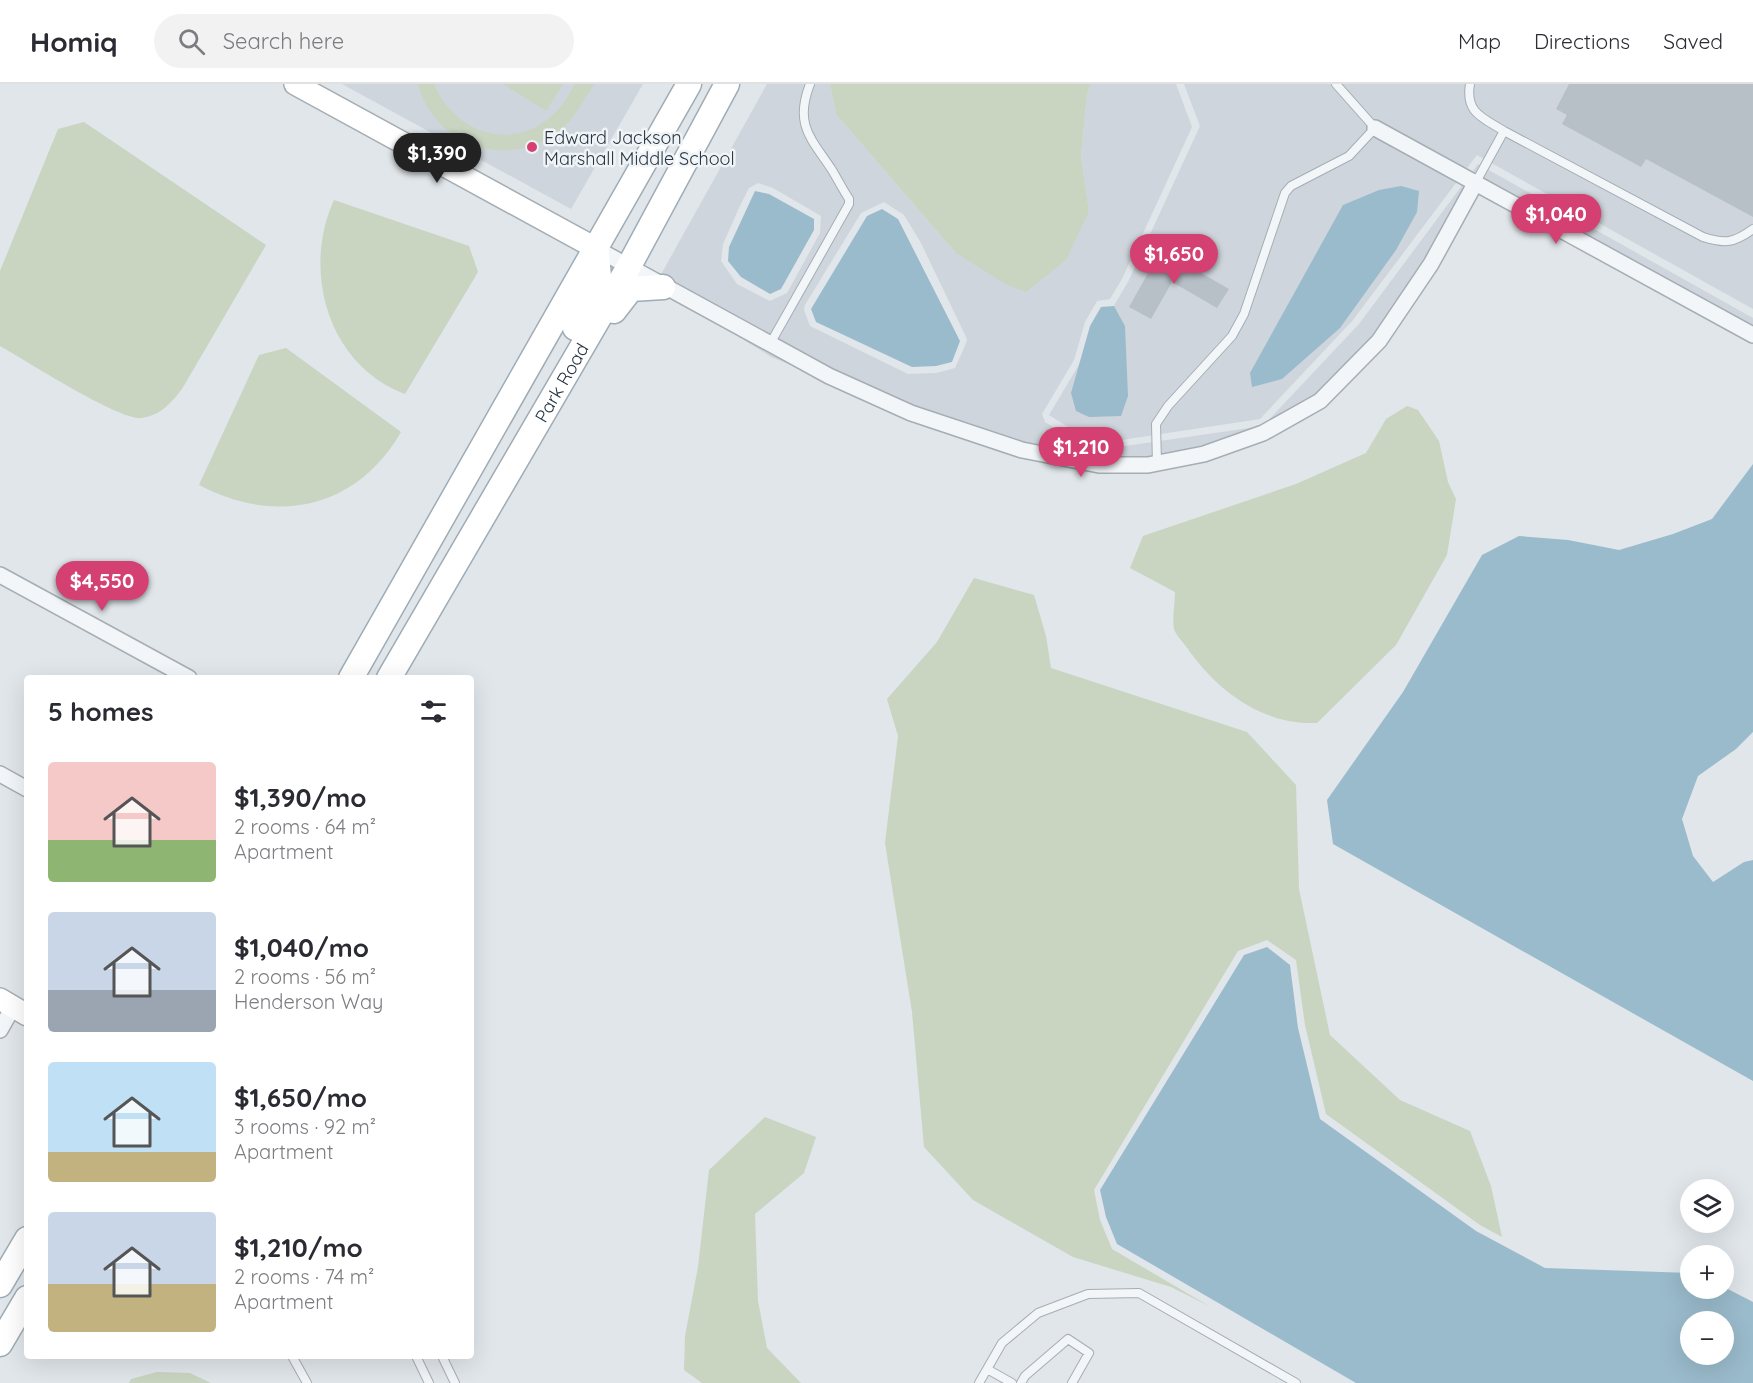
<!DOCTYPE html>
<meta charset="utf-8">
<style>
body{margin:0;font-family:Quicksand,sans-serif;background:#f2f2f3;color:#2b2b33;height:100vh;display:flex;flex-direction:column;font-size:22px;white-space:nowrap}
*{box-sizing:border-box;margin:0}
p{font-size:20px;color:#7c7c81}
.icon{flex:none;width:33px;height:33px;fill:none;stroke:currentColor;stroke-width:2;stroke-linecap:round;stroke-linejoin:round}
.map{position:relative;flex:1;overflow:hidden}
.details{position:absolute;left:24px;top:591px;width:450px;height:684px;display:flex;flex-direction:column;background:#fff;border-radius:6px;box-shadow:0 6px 24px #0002}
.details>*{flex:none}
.controls{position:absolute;left:1680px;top:1095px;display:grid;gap:12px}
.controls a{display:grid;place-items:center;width:54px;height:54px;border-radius:50%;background:#fff;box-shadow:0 6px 24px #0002;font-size:30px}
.price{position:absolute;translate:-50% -51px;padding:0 14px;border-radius:21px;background:#d44071;color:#fff;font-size:20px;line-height:39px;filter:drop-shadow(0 2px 3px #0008)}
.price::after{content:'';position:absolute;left:50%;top:36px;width:18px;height:14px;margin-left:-9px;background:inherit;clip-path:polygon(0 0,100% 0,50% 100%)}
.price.selected{background:#222;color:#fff}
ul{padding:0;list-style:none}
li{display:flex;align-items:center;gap:18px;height:150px;padding:0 24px}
li span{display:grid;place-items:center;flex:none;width:168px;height:120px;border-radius:6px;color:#555}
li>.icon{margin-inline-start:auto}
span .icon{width:72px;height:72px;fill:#fffc;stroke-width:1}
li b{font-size:26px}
h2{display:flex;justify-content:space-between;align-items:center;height:72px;padding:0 24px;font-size:26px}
header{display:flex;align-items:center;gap:36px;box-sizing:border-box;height:84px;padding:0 30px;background:#fff;border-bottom:2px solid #e1e1e2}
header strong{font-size:28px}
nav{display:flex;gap:33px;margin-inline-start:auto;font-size:21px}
.search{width:420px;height:54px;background:#f2f2f3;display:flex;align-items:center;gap:15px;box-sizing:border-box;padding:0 21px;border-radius:33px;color:#7c7c81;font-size:22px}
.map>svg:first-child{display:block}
.built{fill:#ced5dc;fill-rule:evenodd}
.green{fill:#c9d4c1}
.water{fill:#9abbcc;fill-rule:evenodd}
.building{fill:#b7c0c7}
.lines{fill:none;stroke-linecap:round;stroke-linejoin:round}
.lane-casing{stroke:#a5aeb4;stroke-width:10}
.street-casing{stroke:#a5aeb4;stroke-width:18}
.secondary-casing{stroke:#a5aeb4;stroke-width:24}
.primary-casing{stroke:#9facb6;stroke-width:27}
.lane{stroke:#f3f6f8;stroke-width:8}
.street{stroke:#f3f6f8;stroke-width:15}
.secondary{stroke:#fff;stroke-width:21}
.primary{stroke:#fff;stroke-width:24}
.poi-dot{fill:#d44071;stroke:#f0f4f7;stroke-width:2}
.labels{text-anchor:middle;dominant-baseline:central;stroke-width:5;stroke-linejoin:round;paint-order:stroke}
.poi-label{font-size:18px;fill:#283642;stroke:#f0f4f7;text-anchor:start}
.street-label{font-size:18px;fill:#283642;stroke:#f0f4f7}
</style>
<header>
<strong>Homiq</strong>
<div class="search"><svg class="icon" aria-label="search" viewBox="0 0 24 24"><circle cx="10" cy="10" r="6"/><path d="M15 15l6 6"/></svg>Search here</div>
<nav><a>Map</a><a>Directions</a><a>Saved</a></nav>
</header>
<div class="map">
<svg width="1753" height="1299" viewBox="0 0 1753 1299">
<rect width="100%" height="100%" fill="#e0e6ea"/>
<path class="built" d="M342 0H643L571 125Z
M767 0H830L836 30 955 168 1089 128 1081 73 1087 10 1091 0H1176L1192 43 1122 195 1110 215 1097 217 1085 238 1074 276 1042 330 1045 338 1091 367 1263 342 1359 240 1478 80 1753 234V259L1475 93 1377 256 1315 318 1229 365 1137 385 984 357 771 273 671 210V193L659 194ZM758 99 773 104 821 132 820 149 787 209 770 217 737 200 721 177 723 160 739 124 749 104ZM884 118 904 131 921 159 966 253 967 257 955 284 936 289 908 290 810 242 804 226 805 221 861 129Z
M1184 0H1753V225L1477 71 1353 236 1260 335 1095 360 1049 331 1128 198 1200 42Z"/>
<path class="green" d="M418 0H434C455 50 512 69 554 30 563 22 569 10 575 0H594C584 16 574 36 558 48 507 86 434 62 418 0Z
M503 0H563L546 27Z
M830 0H1091L1087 10 1081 73 1089 127 1066 176 1026 208 1005 200 955 168 836 30Z
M84 38 266 161 182 305C171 319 160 332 141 334 118 336 25 276 0 262V187L58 45Z
M334 116 469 162 478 188 405 310C327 281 302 186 334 116Z
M286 264 401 348C356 426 275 441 199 401L259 271Z
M1407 322 1418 326 1439 357 1448 398 1456 415 1447 471 1396 561 1317 639C1264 641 1220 609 1190 568 1186 561 1176 552 1174 545 1172 534 1175 519 1175 508L1130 484 1143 452 1296 400 1366 369 1386 335Z
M974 494 1034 511 1046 552 1051 584 1247 648 1296 701 1299 805 1330 951 1400 1016 1470 1047 1491 1102 1502 1153 1480 1141 1326 1030 1305 941 1296 876 1267 856 1238 867 1094 1106 1100 1136 1112 1165 1209 1222 1171 1203 1073 1173 973 1116 924 1063 912 928 885 759 898 652 887 615 937 558Z
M765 1033 816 1053 804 1089 755 1130 758 1217 767 1264 801 1299H702L684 1286 685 1252 698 1183 709 1086Z
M157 1288 190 1289 211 1299H129L131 1295Z"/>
<path class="water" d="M1401 102 1419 107 1417 128 1396 166 1340 244 1282 295 1252 303 1250 289 1343 121 1379 106Z
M755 107 769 110 814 135V146L781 205 770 210 741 193 728 177 729 163Z
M882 125 898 135 960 257 952 278 936 282 912 283 816 238 811 225 867 132Z
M1114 222 1125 242 1128 312 1121 332 1089 333 1076 327 1071 309 1090 242 1101 223Z
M1753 380V648L1736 665 1698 692 1682 735 1693 772 1713 798 1744 778 1753 776V997L1333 760 1327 716 1403 608 1482 471 1519 452 1568 456 1619 466 1673 450 1712 435Z
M1267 863 1290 881 1298 944 1320 1035 1476 1147 1545 1184 1690 1189V1204L1724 1203 1753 1218V1299H1356L1117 1160 1106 1133 1100 1106 1244 871ZM1690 1238H1724V1270H1690Z"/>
<path class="building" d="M1569 0H1753V133L1646 75 1641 83 1562 40 1567 31 1556 25Z
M1161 166 1229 205 1217 224 1172 198 1151 235 1129 223Z"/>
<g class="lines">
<g class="lane-casing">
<path id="lane" d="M1470 0C1465 29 1483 34 1504 47
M1476 98 1504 47 1703 153C1725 160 1734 159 1753 145
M770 260 849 120V115C843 106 838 96 832 86 811 54 794 41 810 0
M1157 379 1156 340 1168 322 1232 252 1244 230 1285 109 1291 102 1349 72 1375 44 1336 0
M292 1272 307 1299
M416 1272 429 1299
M442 1272 455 1299
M987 1285 1012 1299
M979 1299 1002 1259 1038 1229 1088 1210 1139 1209 1296 1299
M1021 1299 1025 1292 1068 1255 1089 1269 1072 1299"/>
</g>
<g class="street-casing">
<path id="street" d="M1375 44 1753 251
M597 165 829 292 911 329 1022 366 1099 381H1148L1204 370 1263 349 1320 317 1379 257 1431 180 1476 98
M0 491 189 594
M0 690 27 705
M0 946 13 923"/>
</g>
<g class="secondary-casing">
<path id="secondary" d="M295 0 597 165
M0 915 27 931"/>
</g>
<g class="primary-casing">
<g id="primary">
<path d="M614 227 631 205 663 203"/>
<path d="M575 244 599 193 597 170"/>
<path d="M351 594 689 0"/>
<path id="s1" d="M389 594 628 184 727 0"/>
<path d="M0 1201 27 1155"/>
<path d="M0 1260 27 1214"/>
</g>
</g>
<use href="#lane" class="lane"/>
<use href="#street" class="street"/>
<use href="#secondary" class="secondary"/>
<use href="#primary" class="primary"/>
</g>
<circle class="poi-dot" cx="532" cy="63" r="6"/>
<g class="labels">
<g class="poi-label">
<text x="544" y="53">Edward Jackson<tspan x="544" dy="21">Marshall Middle School</tspan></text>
</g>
<g class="street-label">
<text stroke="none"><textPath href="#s1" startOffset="342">Park Road</textPath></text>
</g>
</g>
</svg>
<div class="controls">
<a><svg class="icon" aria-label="layers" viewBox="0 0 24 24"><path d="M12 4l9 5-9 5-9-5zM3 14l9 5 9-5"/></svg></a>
<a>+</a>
<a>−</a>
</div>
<b class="price selected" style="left:437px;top:100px">$1,390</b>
<b class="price" style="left:1556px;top:161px">$1,040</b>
<b class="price" style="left:1174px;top:201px">$1,650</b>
<b class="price" style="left:1081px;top:394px">$1,210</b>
<b class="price" style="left:102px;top:528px">$4,550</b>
<section class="details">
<h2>5 homes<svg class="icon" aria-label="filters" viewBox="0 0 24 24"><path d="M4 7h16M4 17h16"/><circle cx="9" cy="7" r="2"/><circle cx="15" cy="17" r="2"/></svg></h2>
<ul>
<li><span style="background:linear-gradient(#f6c9c9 65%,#8fb573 0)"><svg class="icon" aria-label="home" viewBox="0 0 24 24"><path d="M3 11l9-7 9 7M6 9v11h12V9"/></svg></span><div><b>$1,390/mo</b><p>2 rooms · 64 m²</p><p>Apartment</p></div></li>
<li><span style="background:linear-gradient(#c9d6e8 65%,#9aa5b1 0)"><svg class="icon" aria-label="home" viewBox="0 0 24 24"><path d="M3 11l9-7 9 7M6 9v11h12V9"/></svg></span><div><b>$1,040/mo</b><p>2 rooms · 56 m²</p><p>Henderson Way</p></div></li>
<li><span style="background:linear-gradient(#bfe0f5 75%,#c2b280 0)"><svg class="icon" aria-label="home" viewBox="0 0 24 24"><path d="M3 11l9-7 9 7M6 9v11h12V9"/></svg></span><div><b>$1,650/mo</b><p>3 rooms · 92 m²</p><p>Apartment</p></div></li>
<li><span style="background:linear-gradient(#c9d6e8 60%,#c2b280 0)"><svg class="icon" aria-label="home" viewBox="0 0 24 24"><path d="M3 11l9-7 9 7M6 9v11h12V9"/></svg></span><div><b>$1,210/mo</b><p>2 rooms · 74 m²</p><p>Apartment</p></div></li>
</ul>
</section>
</div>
